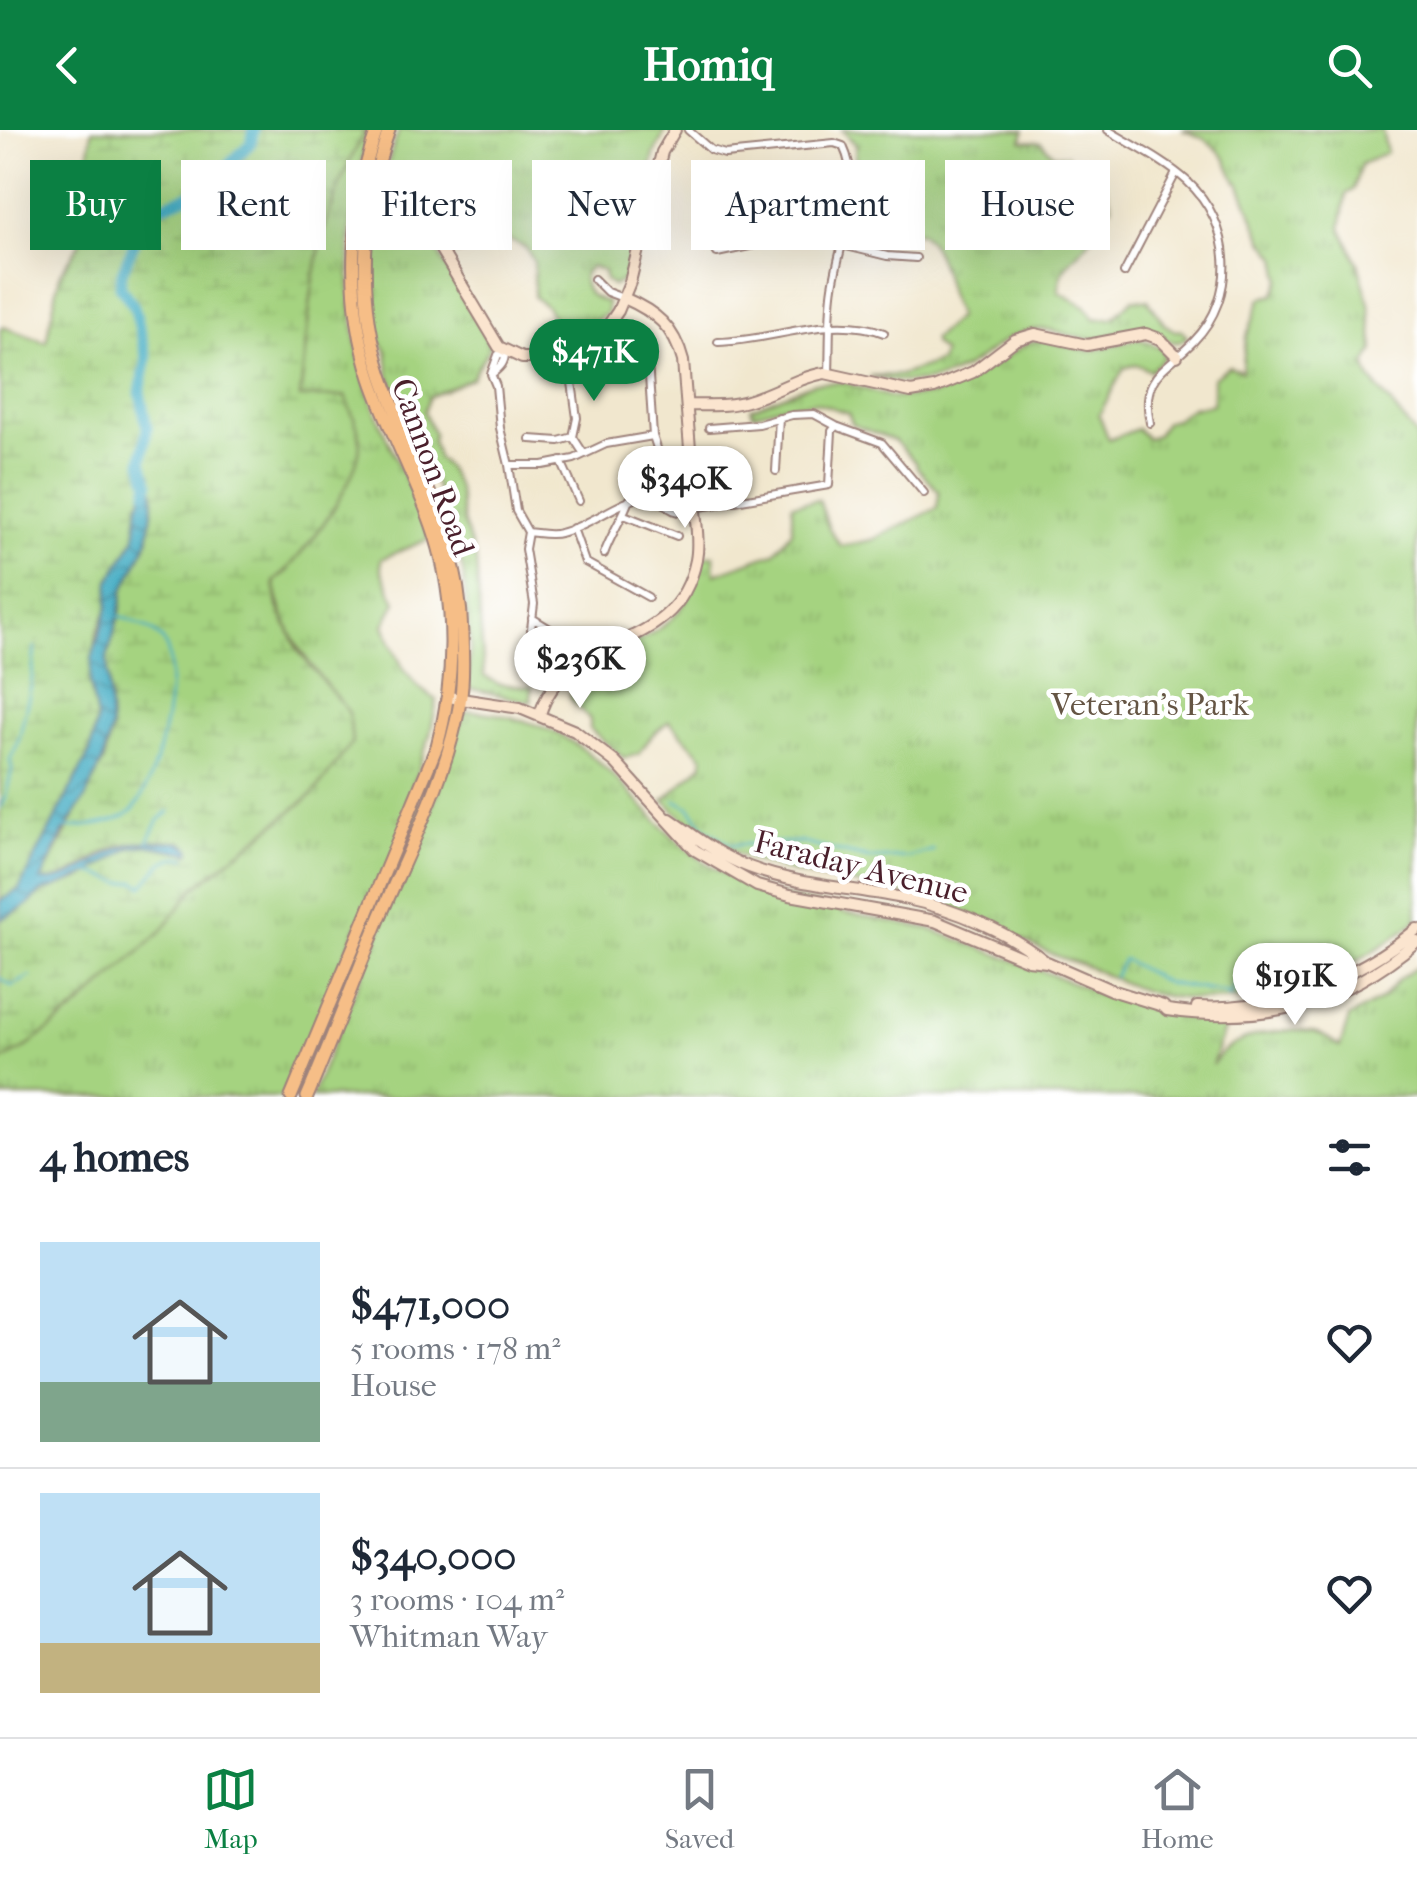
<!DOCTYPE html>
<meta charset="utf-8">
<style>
body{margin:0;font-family:"IM FELL French Canon",serif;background:#f2f2f3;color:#1f2937;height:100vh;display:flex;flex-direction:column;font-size:38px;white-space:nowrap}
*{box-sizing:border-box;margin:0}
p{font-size:32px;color:#747a83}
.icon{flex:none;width:55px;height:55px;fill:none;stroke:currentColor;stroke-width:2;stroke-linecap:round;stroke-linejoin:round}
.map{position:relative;height:967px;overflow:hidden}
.panel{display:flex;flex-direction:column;background:#fff;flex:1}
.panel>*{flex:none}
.top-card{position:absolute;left:30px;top:30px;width:1358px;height:90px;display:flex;gap:20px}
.price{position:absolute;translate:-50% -85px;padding:0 22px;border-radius:35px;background:#fff;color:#222;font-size:32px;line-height:65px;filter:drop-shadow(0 2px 5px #0008)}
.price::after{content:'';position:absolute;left:50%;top:60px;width:30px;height:22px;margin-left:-15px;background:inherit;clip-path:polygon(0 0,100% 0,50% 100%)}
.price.selected{background:#0b8043;color:#fff}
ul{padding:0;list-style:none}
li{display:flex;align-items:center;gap:30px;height:250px;padding:0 40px}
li+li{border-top:2px solid #e0e1e3}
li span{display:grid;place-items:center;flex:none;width:280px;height:200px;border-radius:0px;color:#555}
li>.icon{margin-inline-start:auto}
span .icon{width:120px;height:120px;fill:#fffc;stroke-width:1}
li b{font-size:42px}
h2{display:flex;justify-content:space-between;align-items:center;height:120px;padding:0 40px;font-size:42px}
.chip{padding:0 35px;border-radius:0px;background:#fff;box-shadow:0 10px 40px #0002;font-size:35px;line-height:90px}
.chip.selected{background:#0b8043;color:#fff}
header{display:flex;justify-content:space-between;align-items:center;height:130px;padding:0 40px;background:#0b8043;color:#fff;font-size:45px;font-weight:800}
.menu{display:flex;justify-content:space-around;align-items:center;height:140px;border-top:2px solid #e0e1e3;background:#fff;font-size:28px;color:#747a83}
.menu a{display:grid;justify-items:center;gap:5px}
.menu .selected{color:#0b8043}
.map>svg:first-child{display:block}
.grass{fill:url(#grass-tufts);stroke:#787956;stroke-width:2.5}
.wetland{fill:url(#wetland-marsh);stroke:#787956;stroke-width:2.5}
.water{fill:url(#water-waves);stroke:#486678;stroke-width:2.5}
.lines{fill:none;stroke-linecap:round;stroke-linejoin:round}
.stream{stroke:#45adc4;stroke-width:2.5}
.river{stroke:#45adc4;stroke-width:11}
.street-casing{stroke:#9e837c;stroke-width:10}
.secondary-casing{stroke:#9e837c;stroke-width:14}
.primary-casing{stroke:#9e837c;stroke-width:15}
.street{stroke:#fff;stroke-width:6}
.secondary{stroke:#fbe5cf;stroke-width:10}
.primary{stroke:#f6be87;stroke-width:11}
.labels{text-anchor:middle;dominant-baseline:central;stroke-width:9;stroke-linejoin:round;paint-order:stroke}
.street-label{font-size:32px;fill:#4a1f2b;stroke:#fff}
.park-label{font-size:32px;fill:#655544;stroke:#fff}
</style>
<header><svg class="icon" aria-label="back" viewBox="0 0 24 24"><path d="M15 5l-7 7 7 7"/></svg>Homiq<svg class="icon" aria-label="search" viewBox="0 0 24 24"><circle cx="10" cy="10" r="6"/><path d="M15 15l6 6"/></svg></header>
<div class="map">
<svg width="1417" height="967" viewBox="0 0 1417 967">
<defs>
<pattern id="grass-tufts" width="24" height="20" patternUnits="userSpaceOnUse" patternTransform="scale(2.5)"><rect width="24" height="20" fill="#a5d380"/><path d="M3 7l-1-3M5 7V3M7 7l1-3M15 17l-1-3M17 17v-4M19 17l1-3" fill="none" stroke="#90b56f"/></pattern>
<pattern id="wetland-marsh" width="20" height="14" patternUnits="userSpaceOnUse" patternTransform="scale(2.5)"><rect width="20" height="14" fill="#a5d380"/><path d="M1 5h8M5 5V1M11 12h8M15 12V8" fill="none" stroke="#90b56f"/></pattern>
<pattern id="water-waves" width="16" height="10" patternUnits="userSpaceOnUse" patternTransform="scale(2.5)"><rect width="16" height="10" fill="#45adc4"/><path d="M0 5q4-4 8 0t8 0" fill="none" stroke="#3c8c9f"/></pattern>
</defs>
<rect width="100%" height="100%" fill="#fff"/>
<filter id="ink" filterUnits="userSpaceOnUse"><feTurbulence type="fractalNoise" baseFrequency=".01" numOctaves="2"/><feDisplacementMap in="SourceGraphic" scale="20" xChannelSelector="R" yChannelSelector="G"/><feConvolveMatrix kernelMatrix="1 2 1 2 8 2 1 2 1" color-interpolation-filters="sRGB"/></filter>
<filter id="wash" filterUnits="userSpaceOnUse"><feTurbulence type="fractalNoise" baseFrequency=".0048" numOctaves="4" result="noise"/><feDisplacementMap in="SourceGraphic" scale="40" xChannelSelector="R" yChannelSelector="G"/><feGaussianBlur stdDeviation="2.25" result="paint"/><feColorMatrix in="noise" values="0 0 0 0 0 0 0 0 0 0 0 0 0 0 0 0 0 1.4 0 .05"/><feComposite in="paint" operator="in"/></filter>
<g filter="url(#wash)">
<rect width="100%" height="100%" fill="#f1e7ce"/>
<path class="grass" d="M366 0H370C342 88 342 186 373 274 389 320 415 362 429 409L381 429V440L396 472 384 495C396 525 406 554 437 570L430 605 408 670 431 679 464 582C482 580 500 584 517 589 607 611 631 679 699 728 742 760 791 770 843 779L841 782 930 799 1103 864 1227 891 1212 935C1230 905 1281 897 1313 902 1322 903 1332 911 1340 917L1349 887 1382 869 1398 850 1417 837V967H311L383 794 362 785 285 967H0V931L24 919 160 803 194 758 313 664 349 583C315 542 282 505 274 451L288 440 300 269 315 128 344 38Z
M399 0H666L654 24 625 149 613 156 605 150 604 141 591 136 583 145C583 163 591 168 607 172V183L572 205 560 202 546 176 534 167V132L526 118C499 103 481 105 457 124L431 87 410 75 384 68 387 35Z
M842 0H1024L1022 11 1041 12 1054 25H1067L1076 42 1090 39 1102 46 1112 76C1097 89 1101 95 1091 108 1075 129 1060 132 1059 162L1085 176 1095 189 1113 188 1133 169 1148 170 1164 194 1175 201 1181 200 1187 207C1172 221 1163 203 1146 199 1127 195 1113 209 1094 209 1073 210 1055 196 1033 200 1012 203 996 216 979 229 945 254 910 257 870 246L900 245 940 232 943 223 933 214V209L958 187C943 159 946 122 919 101L900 105 887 99 879 81 873 41 855 31 856 15Z
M1182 0H1382L1387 23 1361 34 1353 60 1346 64 1341 98 1358 133 1369 173 1374 220 1366 235 1368 245 1417 307V790C1345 849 1249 885 1156 864 1129 858 1103 843 1080 834 1071 831 1061 828 1052 824 1010 806 972 780 927 769 823 741 746 756 664 670L703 634V627L669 591 652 605 639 624 624 628 590 599V590L569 566 578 541C636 504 685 510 703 427L714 425 715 444 774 423 792 401V374L819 370 829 399 841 416 872 410 937 378 939 362 916 336 917 334 894 310 853 295 848 283 815 272 785 275 753 284 751 278 814 253 843 252 893 268 934 265 966 253 1029 212 1043 210 1090 221 1137 209 1149 212 1163 220 1164 228 1150 241 1136 234 1124 238 1099 285 1109 310 1137 299 1147 308 1157 305 1165 292 1175 289 1191 278 1213 274V248L1229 236 1242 241 1246 208 1261 168 1274 165 1281 149 1277 127 1263 110 1239 53 1236 52 1226 30 1218 20 1204 8Z
M391 86 416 94 432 112 490 215C486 229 476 234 472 248L429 267 424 282 434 304 432 311 438 329 446 336 458 358 463 391 476 430 484 546 499 554 532 557 531 572 467 558 470 517 463 442 455 406 416 304 398 269 389 244 387 221 379 210 374 178V98Z"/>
<path class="wetland" d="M92 0H366C313 92 311 166 300 268L345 266C349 279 360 297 360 311 361 350 303 427 274 452L278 477 299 522 349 583 352 613 313 664 194 758 160 803 80 876 24 919 0 931V790L28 775 40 763 84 747 130 718 146 715 189 723 182 712C155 711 129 709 104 723 81 736 68 750 40 752L104 630 111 599 107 528 120 482 123 461 148 411 154 367 151 345 139 374 136 408 110 450 108 478 97 503 90 553 97 589 90 622 19 759 0 771V199L3 197 46 212 60 144 98 85 89 22Z"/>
<path class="water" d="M151 343 154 367 148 411 123 461 120 482 107 528 111 599 103 630 85 669 63 703 41 751C89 752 104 707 162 712 174 712 183 710 191 720L190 723 146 715 130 718 85 746 40 763 28 775 0 790V771L19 759 90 622 97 589 90 553 92 528 108 478 110 450 135 408 139 374Z"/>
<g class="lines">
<path class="stream" d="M675 670 689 677 706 699 732 715 799 712 870 729 909 727 934 720
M0 679 6 665 12 639 10 630 18 613 31 556 35 517
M63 698C84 696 113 696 130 682 156 662 181 542 165 514 156 499 134 492 119 486
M148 711 159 690 170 681
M90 742 123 753 135 751 143 756C155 742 165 723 186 728
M1114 847 1123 829 1166 853 1225 863 1230 867C1235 839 1273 841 1296 839
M0 848 12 856 31 846"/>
<path class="river" d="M147 362 149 353 142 332 147 298 140 262 147 228 134 176 120 157 122 142 148 81 203 60 251 13 254 0"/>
</g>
</g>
<g filter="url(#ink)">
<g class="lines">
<g class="street-casing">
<path id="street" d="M688 0 711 20 725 24 834 13 843 16C865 62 837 116 832 164 829 190 830 217 829 243
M1108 0C1134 16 1165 31 1187 51 1233 93 1238 166 1194 211 1165 241 1140 245 1150 293
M700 87 717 123 801 105 887 126 916 128
M1124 143 1176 43
M594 149 607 162 623 168
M718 212C774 211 829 183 884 203
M505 220 498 225 491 244 496 256 500 298 509 335H543L574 329 606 314 653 306
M599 223 634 208 644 220 648 231 653 306 664 340 658 364
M570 238 577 288 573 307
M492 244C501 237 506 232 505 220
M709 298 759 294 792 285 814 284 836 296
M530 309 559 311 573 307 584 324
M561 331 579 371
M509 335 516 381 528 402 525 419 534 474 531 499 535 538 565 508 532 488
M776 341 779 288
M659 365C666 380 680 387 694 378
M694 378 829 355 832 301 836 296 882 313 924 363
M624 385 677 406
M573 398 585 432 648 467
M528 402C539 403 550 406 560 403 608 391 643 342 694 378
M604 424C611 404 622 389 629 370"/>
</g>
<g class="secondary-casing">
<path id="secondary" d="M364 77 406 83 426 95 499 217 522 228H548L575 217 607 197 618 181 630 152 662 22 675 0
M687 275C708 275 730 277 750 270 776 262 799 247 825 243L911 262 934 258 973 242 1015 210 1035 204 1087 215 1146 204 1160 209 1177 226
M448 567 520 578 575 601 615 632 695 720 757 756 790 765 935 791 1028 830 1047 832 1111 860 1163 876 1167 880C1264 894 1342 875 1417 811
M540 584C567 497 676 530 696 430 700 410 695 388 694 369 690 323 687 277 683 231 674 197 656 182 624 168
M670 689C696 707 719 726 749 737 799 756 855 758 907 769 955 779 1007 801 1046 832
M1197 877C1275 882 1357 848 1417 799"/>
</g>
<g class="primary-casing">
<path id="primary" d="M291 967 437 616C456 549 456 472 435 405 418 351 389 302 371 248 345 169 349 78 377 0
M307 967C332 909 354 850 378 792 408 720 447 649 460 572 464 551 463 526 462 504 460 404 413 336 382 245 356 167 362 77 389 0"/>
</g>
<use href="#street" class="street"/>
<use href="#secondary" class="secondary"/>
<use href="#primary" class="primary"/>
</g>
</g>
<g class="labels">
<g class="street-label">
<text transform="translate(433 337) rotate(70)">Cannon Road</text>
<text transform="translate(861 737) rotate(14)">Faraday Avenue</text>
</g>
<g class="park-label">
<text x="1150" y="574">Veteran's Park</text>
</g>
</g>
</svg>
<b class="price selected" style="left:594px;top:274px">$471K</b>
<b class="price" style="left:685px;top:401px">$340K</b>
<b class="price" style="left:580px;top:581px">$236K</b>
<b class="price" style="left:1295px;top:898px">$191K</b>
<div class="top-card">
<a class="chip selected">Buy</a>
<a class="chip">Rent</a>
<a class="chip">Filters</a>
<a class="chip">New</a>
<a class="chip">Apartment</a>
<a class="chip">House</a>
</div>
</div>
<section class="panel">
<h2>4 homes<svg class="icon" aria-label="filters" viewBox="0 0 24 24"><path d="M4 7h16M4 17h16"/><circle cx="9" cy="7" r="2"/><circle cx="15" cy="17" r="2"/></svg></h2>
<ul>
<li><span style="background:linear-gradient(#bfe0f5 70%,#7fa58c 0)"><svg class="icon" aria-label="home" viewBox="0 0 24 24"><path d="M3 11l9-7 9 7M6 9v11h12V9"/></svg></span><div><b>$471,000</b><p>5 rooms · 178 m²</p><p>House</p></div><svg class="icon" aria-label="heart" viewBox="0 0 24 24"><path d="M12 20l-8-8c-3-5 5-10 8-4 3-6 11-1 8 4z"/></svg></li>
<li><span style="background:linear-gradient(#bfe0f5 75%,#c2b280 0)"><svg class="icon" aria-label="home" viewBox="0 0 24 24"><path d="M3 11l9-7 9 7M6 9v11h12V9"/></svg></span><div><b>$340,000</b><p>3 rooms · 104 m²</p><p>Whitman Way</p></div><svg class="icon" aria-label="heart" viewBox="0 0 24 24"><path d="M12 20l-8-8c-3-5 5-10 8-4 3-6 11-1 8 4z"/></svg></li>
</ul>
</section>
<nav class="menu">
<a class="selected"><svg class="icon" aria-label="map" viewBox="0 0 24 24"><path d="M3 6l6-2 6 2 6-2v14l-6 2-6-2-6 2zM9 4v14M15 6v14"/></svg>Map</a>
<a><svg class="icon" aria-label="saved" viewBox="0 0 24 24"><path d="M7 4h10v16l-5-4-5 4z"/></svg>Saved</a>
<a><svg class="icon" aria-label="home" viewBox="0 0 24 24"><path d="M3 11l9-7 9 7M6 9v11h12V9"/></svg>Home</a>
</nav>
